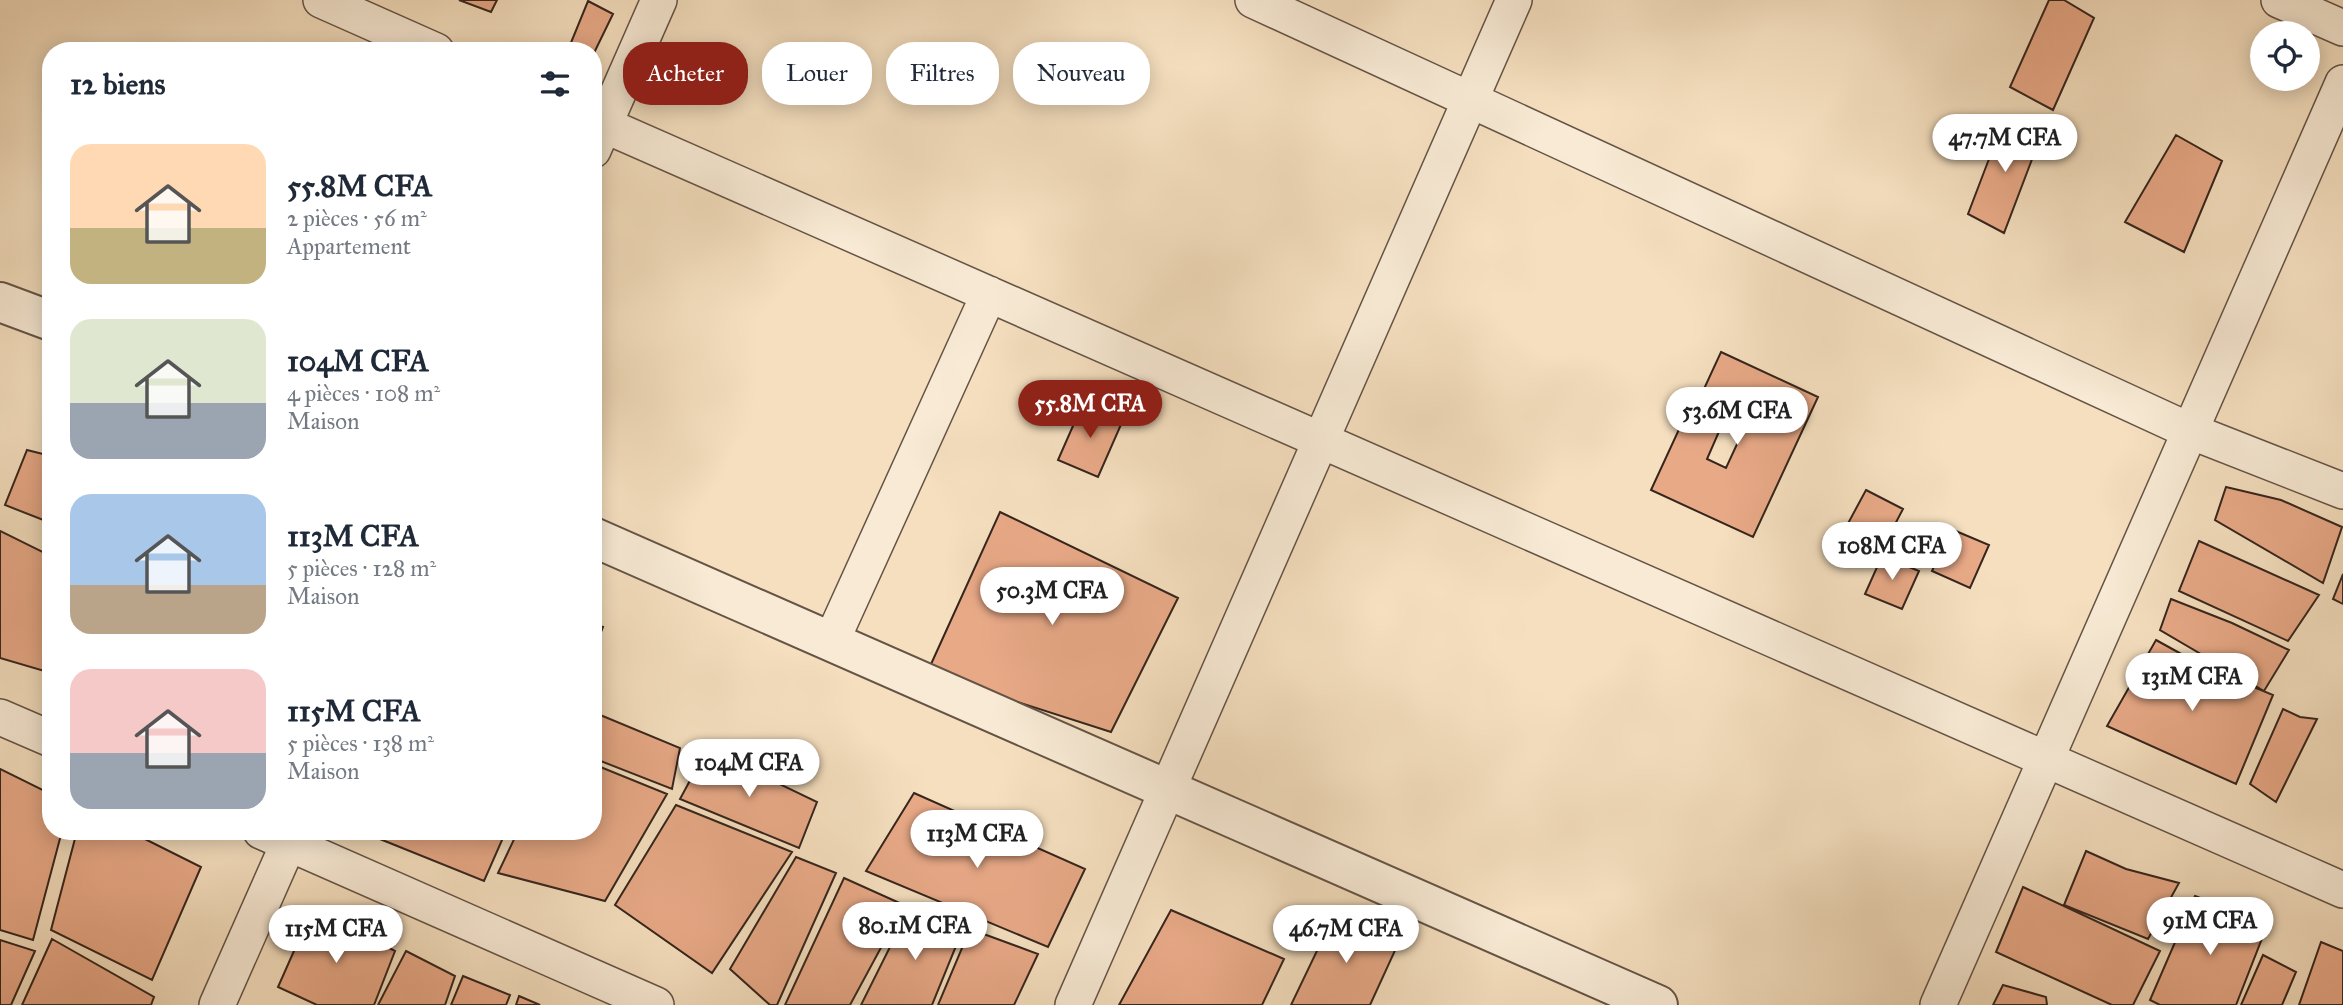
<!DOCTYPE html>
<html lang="fr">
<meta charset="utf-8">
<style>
body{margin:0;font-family:"IM FELL Great Primer",serif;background:#f6f6f7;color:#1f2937;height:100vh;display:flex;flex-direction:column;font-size:26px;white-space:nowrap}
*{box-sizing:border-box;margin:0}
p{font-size:23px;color:#747a83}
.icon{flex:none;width:38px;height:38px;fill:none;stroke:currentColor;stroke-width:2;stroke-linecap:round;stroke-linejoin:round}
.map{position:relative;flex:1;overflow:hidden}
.sheet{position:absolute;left:42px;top:42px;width:560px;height:798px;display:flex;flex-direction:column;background:#fff;border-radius:28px;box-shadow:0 4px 18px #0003}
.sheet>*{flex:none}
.top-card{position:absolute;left:623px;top:42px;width:665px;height:63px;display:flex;gap:14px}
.fabs{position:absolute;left:2250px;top:21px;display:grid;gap:14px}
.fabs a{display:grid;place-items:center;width:70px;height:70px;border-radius:50%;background:#fff;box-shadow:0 4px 18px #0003;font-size:35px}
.price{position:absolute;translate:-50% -60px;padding:0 16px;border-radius:24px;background:#fff;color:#222;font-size:23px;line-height:46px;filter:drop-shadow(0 2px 4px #0008)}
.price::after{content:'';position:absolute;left:50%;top:42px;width:21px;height:16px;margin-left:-10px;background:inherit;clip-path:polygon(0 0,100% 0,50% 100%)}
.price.on{background:#8f2418;color:#fff}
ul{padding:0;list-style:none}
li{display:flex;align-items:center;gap:21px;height:175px;padding:0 28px}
li span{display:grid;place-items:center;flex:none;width:196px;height:140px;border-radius:21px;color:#555}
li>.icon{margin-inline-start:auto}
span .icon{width:84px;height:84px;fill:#fffc;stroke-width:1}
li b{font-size:30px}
h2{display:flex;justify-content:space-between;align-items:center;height:84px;padding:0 28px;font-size:30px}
.chip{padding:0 24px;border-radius:28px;background:#fff;box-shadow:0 4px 18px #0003;font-size:24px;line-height:63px}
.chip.on{background:#8f2418;color:#fff}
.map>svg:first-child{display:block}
.building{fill:#e8a987;stroke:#35251d;stroke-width:2}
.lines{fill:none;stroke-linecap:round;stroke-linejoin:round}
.minor-casing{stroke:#655446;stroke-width:38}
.tertiary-casing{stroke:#655446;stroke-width:42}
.minor{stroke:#f8ead5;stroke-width:35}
.tertiary{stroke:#f8ead5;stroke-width:38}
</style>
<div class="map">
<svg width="2343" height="1005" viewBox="0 0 2343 1005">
<rect width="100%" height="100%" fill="#f5dfbf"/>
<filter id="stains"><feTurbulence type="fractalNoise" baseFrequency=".00286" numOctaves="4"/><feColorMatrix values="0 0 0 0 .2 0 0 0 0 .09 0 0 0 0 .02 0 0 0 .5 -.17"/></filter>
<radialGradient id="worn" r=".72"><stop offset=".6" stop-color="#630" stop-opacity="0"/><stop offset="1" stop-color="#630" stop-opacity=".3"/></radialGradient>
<path class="building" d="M459 0H497L491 12Z
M2049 0H2064L2094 18 2053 110 2010 87Z
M588 1 613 14 593 55V51H582L570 45Z
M2005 117 2042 133 2004 233 1968 214Z
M2176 135 2222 161 2184 252 2125 222Z
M1721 352 1818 397 1753 537 1651 490 1687 412 1721 427 1707 459 1726 468 1751 414 1703 391Z
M1083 403 1123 420 1098 477 1058 460Z
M27 450 51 456V523L5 505Z
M2226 487 2281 500 2342 527 2323 583 2215 520Z
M1866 490 1903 509 1882 549 1845 529Z
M1000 512 1178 598 1111 732 927 673Z
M1951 529 1989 545 1970 588 1932 571Z
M0 531 51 556V673L0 658Z
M2199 541 2319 595 2288 641 2179 591Z
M1882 556 1919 571 1902 609 1865 594Z
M2343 574V604L2333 599Z
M2171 599 2232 623 2289 650 2264 691 2160 630Z
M593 624 603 627 593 653Z
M2156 640 2203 666 2273 695 2236 784 2107 726Z
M2283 709 2300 717 2317 719 2276 802 2250 784Z
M593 712 680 748 672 789 593 758Z
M707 749 817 802 799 848 680 799Z
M593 764 667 794 605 901 498 873 518 831H593Z
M0 769 51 794V831H62L33 940 0 930Z
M914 793 1085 869 1048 947 866 871Z
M676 805 792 852 712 973 615 905Z
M77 831H129L201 867 152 980 51 930Z
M360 831H506L484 881Z
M2086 851 2126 869 2179 883 2148 939 2064 905Z
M796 857 836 873 777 1005H770L730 969Z
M844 878 904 905 850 1005H785Z
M2023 887 2160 951 2133 1005H2112L1996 952Z
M2195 896 2268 923 2236 1005H2160L2150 1000Z
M1338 907 1398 944 1370 1005H1291Z
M313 908 395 951 374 1005H317L278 987Z
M909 909 965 924 932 1005H861Z
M1171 910 1284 959 1262 1005H1119Z
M970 929 1038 954 1014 1005H938Z
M52 939 154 997 151 1005H22Z
M0 940 35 951 11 1005H0Z
M2321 942 2343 951V1005H2299Z
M406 951 455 976 445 1005H378Z
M2263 955 2296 972 2282 1005H2241Z
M463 976 510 995 506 1005H451Z
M2003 985 2046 997 2047 1005H1993Z
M519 996 540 1005H516Z"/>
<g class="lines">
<g class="minor-casing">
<path id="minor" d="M321 0 436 51
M1253 0 2190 431 2343 491
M2279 0 2343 28
M593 120 2343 890
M593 150 659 0
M831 642 989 294
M0 717 51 739
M261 831 656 1005
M217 1005 294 831
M1073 1005 1514 0
M1938 1005 2343 83"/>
</g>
<g class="tertiary-casing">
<path id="tertiary" d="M0 302 51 321
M593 537 1658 1005"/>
</g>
<use href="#minor" class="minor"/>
<use href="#tertiary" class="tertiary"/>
</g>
<rect width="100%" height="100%" filter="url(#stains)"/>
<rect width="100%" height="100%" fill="url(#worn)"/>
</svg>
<div class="fabs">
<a><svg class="icon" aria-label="locate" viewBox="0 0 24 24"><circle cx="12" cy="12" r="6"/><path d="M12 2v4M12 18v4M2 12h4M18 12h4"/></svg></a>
</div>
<b class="price" style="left:2005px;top:174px">47.7M CFA</b>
<b class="price on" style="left:1090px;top:440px">55.8M CFA</b>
<b class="price" style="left:1737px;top:447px">53.6M CFA</b>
<b class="price" style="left:1892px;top:582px">108M CFA</b>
<b class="price" style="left:1052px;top:627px">50.3M CFA</b>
<b class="price" style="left:2192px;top:713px">131M CFA</b>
<b class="price" style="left:749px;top:799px">104M CFA</b>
<b class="price" style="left:977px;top:870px">113M CFA</b>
<b class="price" style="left:2210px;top:957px">91M CFA</b>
<b class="price" style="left:915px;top:962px">80.1M CFA</b>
<b class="price" style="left:336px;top:965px">115M CFA</b>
<b class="price" style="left:1346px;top:965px">46.7M CFA</b>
<div class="top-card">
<a class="chip on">Acheter</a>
<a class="chip">Louer</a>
<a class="chip">Filtres</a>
<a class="chip">Nouveau</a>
</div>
<section class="sheet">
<h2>12 biens<svg class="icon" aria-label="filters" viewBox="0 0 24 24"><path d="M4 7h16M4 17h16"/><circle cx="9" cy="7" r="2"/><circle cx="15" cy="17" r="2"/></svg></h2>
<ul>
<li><span style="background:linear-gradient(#ffd9b3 60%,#c2b280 0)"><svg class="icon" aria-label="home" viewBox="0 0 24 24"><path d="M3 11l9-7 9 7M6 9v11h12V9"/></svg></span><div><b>55.8M CFA</b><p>2 pièces · 56 m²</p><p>Appartement</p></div></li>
<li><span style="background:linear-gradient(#dfe7d0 60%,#9aa5b1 0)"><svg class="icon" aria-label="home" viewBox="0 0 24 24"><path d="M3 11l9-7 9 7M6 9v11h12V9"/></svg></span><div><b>104M CFA</b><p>4 pièces · 108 m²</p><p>Maison</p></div></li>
<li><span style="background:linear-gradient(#a9c7e8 65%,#b9a48a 0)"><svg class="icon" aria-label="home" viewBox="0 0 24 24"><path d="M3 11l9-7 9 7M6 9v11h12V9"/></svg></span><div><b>113M CFA</b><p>5 pièces · 128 m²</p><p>Maison</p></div></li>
<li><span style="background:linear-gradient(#f6c9c9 60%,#9aa5b1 0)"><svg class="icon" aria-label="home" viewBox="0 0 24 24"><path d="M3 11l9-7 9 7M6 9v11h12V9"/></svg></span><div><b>115M CFA</b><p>5 pièces · 138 m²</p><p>Maison</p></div></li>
</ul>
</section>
</div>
